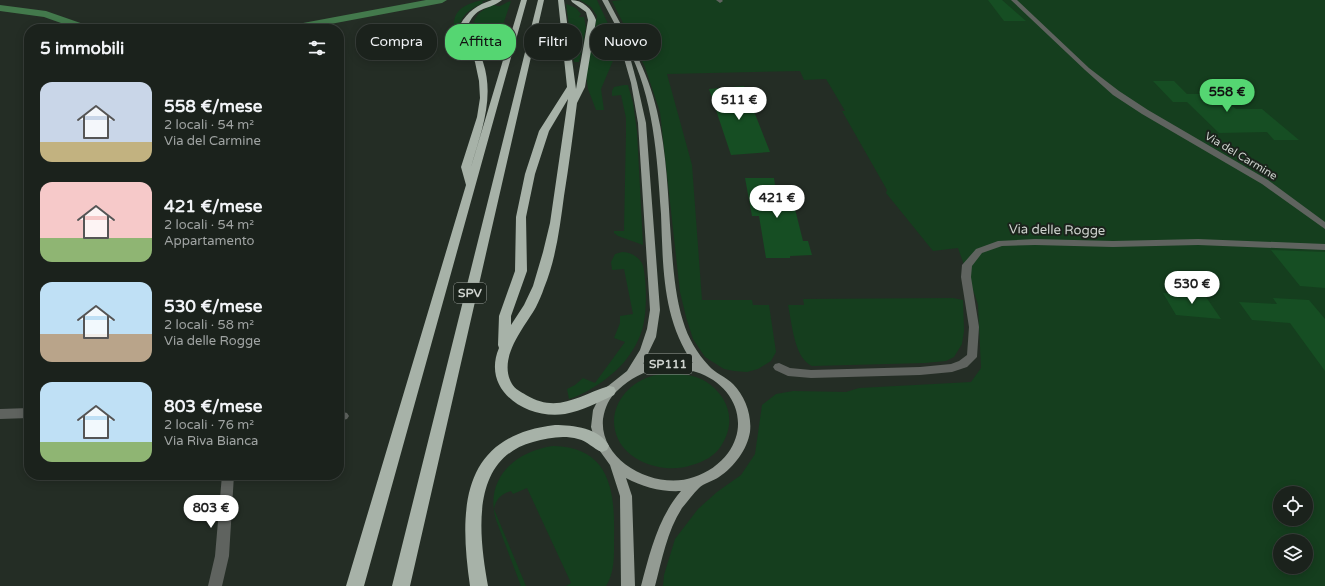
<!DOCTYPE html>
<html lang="it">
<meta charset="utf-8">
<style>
body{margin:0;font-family:"Varela Round",sans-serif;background:#242a25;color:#f1f3f6;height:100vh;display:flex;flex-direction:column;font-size:15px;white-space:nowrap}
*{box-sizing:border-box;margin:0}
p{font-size:13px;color:#a0a4a3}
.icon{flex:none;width:22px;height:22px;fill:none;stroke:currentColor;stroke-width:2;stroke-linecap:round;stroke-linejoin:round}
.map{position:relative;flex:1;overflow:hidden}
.sheet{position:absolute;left:24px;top:24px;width:320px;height:456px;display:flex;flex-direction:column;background:#1b221c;border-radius:16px;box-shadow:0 2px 10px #0003,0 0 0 1px #393f3b}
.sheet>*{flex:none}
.banner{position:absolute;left:356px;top:24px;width:380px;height:36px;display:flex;gap:8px}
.tools{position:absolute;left:1273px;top:486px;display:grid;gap:8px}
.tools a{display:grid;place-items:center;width:40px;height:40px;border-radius:50%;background:#1b221c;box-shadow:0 2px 10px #0003,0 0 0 1px #393f3b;font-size:20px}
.price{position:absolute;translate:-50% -34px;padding:0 9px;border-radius:14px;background:#fff;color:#222;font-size:13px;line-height:26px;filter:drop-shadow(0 1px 2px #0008)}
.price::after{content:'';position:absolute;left:50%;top:24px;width:12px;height:9px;margin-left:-6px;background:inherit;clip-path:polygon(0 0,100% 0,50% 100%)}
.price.current{background:#55d672;color:#111}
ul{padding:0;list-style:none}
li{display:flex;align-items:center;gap:12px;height:100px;padding:0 16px}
li span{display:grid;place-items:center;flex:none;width:112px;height:80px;border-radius:12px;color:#555}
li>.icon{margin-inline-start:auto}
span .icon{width:48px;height:48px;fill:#fffc;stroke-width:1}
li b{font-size:17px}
h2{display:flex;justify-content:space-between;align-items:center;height:48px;padding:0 16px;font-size:17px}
.tag{padding:0 14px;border-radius:16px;background:#1b221c;box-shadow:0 2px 10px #0003,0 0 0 1px #393f3b;font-size:14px;line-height:36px}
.tag.current{background:#55d672;color:#111}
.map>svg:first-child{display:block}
.green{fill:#153e1e;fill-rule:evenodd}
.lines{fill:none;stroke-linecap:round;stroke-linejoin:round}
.canal{fill:#43794c;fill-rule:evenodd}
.building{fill:#164e23}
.minor{fill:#5f635f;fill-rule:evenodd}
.major{fill:#939b93;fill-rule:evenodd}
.highway{fill:#a7b2a8;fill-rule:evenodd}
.labels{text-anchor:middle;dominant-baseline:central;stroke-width:4;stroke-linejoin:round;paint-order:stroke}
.far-street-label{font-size:11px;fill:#ced3ce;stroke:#1b231c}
.shield{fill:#1b231c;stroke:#989e99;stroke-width:1}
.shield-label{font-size:12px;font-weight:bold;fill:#ced3ce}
.street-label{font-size:13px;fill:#ced3ce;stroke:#1b231c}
</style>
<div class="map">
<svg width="1325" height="586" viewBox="0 0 1325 586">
<rect width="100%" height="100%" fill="#242d25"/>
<path class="green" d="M483 0H489L482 1 483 3C468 10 455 19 462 36L456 38C449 13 460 5 483 0Z
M580 0H597L610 28 611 40 615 56 601 89 604 110H596L588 89 586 75 597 16 591 7Z
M622 0H1325V586H663L664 575 675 539 698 509 717 492 741 475 755 454 762 405 776 394 793 391 846 392 859 388 971 382 981 368 978 304 958 248 933 251 886 193 887 190 842 111H845L826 79 804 80 800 71 667 74 692 165 702 300H752L753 305H769L776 352 771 361 758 369 747 372 734 371 724 369 705 357 693 339 686 317 680 292 660 112 645 67 612 1ZM1280 493H1306V519H1280ZM1280 541H1306V567H1280Z
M511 1 502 28 491 42 486 60C479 45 464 24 482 11 485 9 490 6 493 5 496 5 498 7 500 6 503 5 507 2 511 1Z
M566 4 576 8 581 14 579 17H584L586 28 579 62H574Z
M624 85H628L633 103 637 132 643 245 618 236 614 233V231H624L626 133V118L621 95 612 96V91L614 87Z
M622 252C631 252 641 258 643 266 647 282 647 315 642 330 639 340 634 349 628 357 616 374 589 393 569 399L567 389 575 385 583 378 595 383 625 342 614 338 620 323V316L633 314 624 269 612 270 611 262 615 254Z
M953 298 963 300 964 331 962 344 954 357 946 361 925 363 812 366C794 358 792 323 788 305H804L803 299Z
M670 373C682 374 694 375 705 381 729 396 737 422 721 446 715 456 703 462 692 465 667 474 630 464 618 439 605 411 626 383 652 376 658 374 664 374 670 373Z
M553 446C611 447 615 492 614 538 614 554 615 572 606 586H566L571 583 527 488 513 494 511 491C501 494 496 499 494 509L526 586H521L496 520C484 479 515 451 553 446Z"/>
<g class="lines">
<path class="canal" d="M426 0H447L442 3 304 29H282L287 26Z
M0 5 46 11 92 27 93 29H78L44 17 0 11Z"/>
</g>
<path class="building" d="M988 0H1002L1026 21H1004Z
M1153 81H1174L1187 94H1219L1236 109H1262L1299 140H1274L1267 132 1219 133 1187 102H1173Z
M744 86 770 152 731 155 709 89Z
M745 178H774L775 185H789L803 241H808L812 255 790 256V258H766L759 216H752Z
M1271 250 1325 252V288L1300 286Z
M1163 293 1204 294 1221 319 1176 315Z
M1273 298 1309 300 1325 319V371L1290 323 1252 320 1239 302 1277 304Z"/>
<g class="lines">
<path class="minor" d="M716 0H722L723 1 720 3Z
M1011 0H1017L1089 68 1119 91 1148 110 1268 180 1325 222V229L1262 184 1142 114 1113 95 1085 70Z
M1035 239 1113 241 1198 239 1325 244V250L1198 245 1113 247 1035 245 1002 246 982 253 972 266 971 277 979 327 977 357 967 367 952 372 920 375 811 378 788 376 775 370 773 367 775 364 779 363 790 368 811 370 920 367 951 364 959 361 967 355 969 327 961 277 962 265 976 249 998 241Z
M29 408V418L0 419V409Z
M339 411 347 413 349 416 347 419 339 421Z
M222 475H234L229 556 222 586H208L215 556Z"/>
<path class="major" d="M602 0H608C627 37 648 70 657 111 667 153 668 197 671 239 673 266 675 295 683 321 688 338 697 353 709 366 715 373 726 377 733 384 745 396 752 415 750 432 747 450 734 467 719 477 713 481 704 483 699 488 693 494 687 502 682 508 667 531 662 560 655 586H641C650 552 658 518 681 491 661 492 643 487 626 478L632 496 635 586H621L620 496 610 465 597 447 591 427 593 410 603 390 627 371 640 350 647 329 650 310 638 123 631 83 617 34 619 32ZM627 46C654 98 657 156 661 214 663 265 662 319 693 363L660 360 643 364 656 337 660 310 646 123 637 83ZM660 368C672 368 685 368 696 372 732 383 751 421 728 453 720 464 707 473 694 477 657 491 599 462 603 419 605 407 609 398 618 390 631 378 643 372 660 368Z"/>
<path class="highway" d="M492 0H502C489 11 478 4 468 25 471 38 479 49 483 62 495 98 481 132 471 167L521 0H527L364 586H346L466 185 461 167 477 117 480 98 479 81 475 62 460 25C468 11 477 5 492 0Z
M538 0H544L410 586H392Z
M558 0H564L576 89 588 20 586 12 572 2 571 0C583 0 592 9 596 20L585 87 577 103C573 134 569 165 564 196 560 226 556 259 544 288 542 294 539 301 536 307 524 328 497 358 512 384 515 389 521 392 526 395 558 414 579 395 609 386L614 387 616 391 614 395C599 402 582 411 565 414 526 420 481 390 499 348L498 345 499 316 515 271 516 217 525 174 539 131 567 87ZM568 99 550 223 543 252 533 286 524 305 511 325V316L527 271 526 217 535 174 549 131Z
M555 425C573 425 600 428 609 446L607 450 602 452C593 449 588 441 578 439 563 435 548 438 533 442 469 459 479 536 488 586H470C459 509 460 436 555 425Z"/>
</g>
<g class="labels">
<g class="far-street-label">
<text transform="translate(1241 156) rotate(31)">Via del Carmine</text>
</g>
<g class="shield">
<rect x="454" y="283" width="32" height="20" rx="3"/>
<rect x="644" y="354" width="48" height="20" rx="3"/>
</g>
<g class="shield-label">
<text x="470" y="293">SPV</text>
<text x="668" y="364">SP111</text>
</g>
<g class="street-label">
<text transform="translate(1057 230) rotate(1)">Via delle Rogge</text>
</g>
</g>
</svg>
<div class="tools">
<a><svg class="icon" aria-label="locate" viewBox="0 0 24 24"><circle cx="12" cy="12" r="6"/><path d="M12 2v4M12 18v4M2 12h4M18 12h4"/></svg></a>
<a><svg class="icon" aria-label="layers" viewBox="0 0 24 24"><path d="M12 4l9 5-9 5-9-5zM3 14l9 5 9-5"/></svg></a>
</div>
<b class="price current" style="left:1227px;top:113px">558 €</b>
<b class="price" style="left:739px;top:121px">511 €</b>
<b class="price" style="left:777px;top:219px">421 €</b>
<b class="price" style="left:1192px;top:305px">530 €</b>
<b class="price" style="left:211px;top:529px">803 €</b>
<div class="banner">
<a class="tag">Compra</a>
<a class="tag current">Affitta</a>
<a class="tag">Filtri</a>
<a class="tag">Nuovo</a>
</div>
<section class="sheet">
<h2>5 immobili<svg class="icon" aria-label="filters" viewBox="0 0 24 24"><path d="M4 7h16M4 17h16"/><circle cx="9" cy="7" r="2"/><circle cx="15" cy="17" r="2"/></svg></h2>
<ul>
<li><span style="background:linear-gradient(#c9d6e8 75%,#c2b280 0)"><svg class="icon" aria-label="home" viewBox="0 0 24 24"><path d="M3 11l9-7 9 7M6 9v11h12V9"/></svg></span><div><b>558 €/mese</b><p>2 locali · 54 m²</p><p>Via del Carmine</p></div></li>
<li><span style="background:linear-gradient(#f6c9c9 70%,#8fb573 0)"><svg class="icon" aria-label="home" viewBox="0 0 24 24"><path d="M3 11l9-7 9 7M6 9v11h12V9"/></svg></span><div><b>421 €/mese</b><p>2 locali · 54 m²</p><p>Appartamento</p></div></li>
<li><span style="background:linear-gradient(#bfe0f5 65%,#b9a48a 0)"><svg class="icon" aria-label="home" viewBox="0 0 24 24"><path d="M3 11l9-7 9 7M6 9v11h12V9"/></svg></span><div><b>530 €/mese</b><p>2 locali · 58 m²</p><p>Via delle Rogge</p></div></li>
<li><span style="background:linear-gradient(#bfe0f5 75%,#8fb573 0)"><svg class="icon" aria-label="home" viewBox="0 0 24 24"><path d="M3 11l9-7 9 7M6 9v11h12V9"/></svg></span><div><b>803 €/mese</b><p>2 locali · 76 m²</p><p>Via Riva Bianca</p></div></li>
</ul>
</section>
</div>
